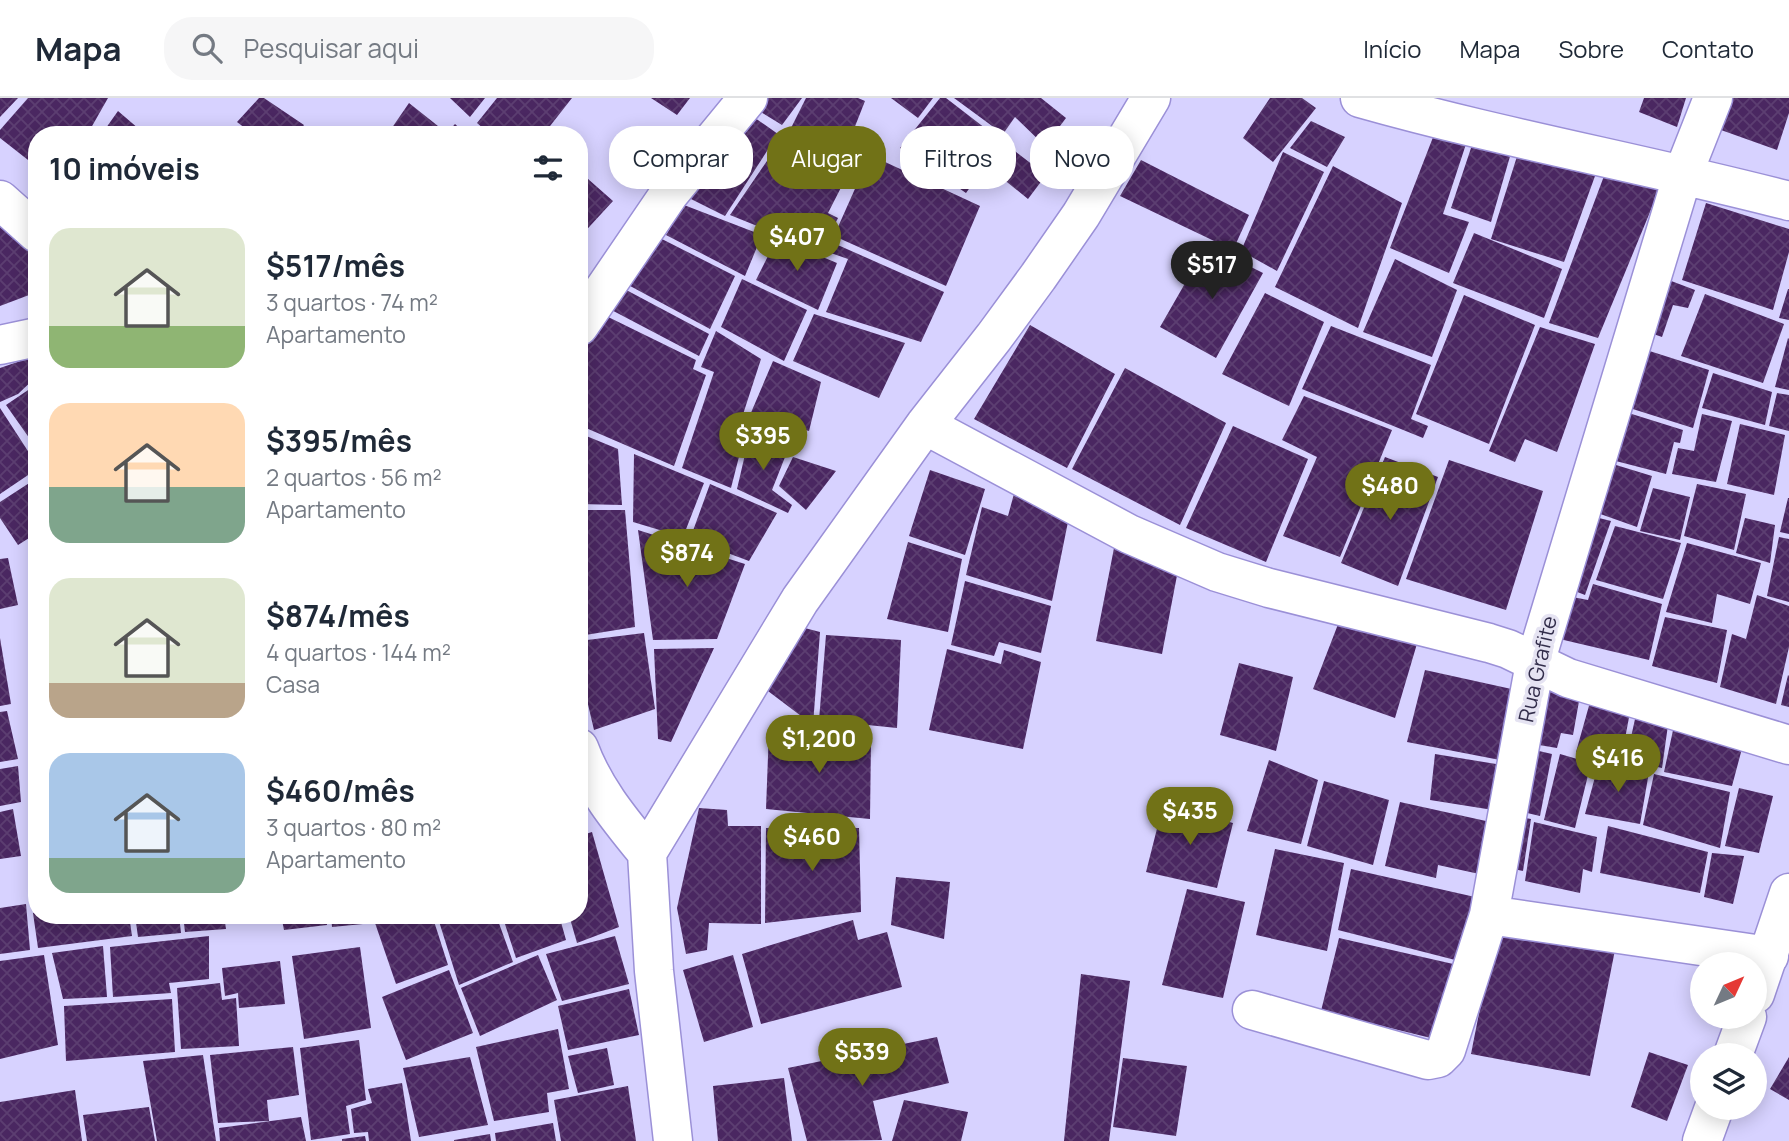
<!DOCTYPE html>
<html lang="pt">
<meta charset="utf-8">
<style>
body{margin:0;font-family:Manrope,sans-serif;background:#f6f6f7;color:#1f2937;height:100vh;display:flex;flex-direction:column;font-size:26px;white-space:nowrap}
*{box-sizing:border-box;margin:0}
p{font-size:23px;color:#747a83}
.icon{flex:none;width:38px;height:38px;fill:none;stroke:currentColor;stroke-width:2;stroke-linecap:round;stroke-linejoin:round}
.map{position:relative;flex:1;overflow:hidden}
.side{position:absolute;left:28px;top:28px;width:560px;height:798px;display:flex;flex-direction:column;background:#fff;border-radius:28px;box-shadow:0 4px 18px #0003}
.side>*{flex:none}
.guide{position:absolute;left:609px;top:28px;width:665px;height:63px;display:flex;gap:14px}
.needle{width:46px;rotate:46deg}
.buttons{position:absolute;left:1690px;top:854px;display:grid;gap:14px}
.buttons a{display:grid;place-items:center;width:77px;height:77px;border-radius:50%;background:#fff;box-shadow:0 4px 18px #0003;font-size:35px}
.price{position:absolute;translate:-50% -60px;padding:0 16px;border-radius:24px;background:#717217;color:#fff;font-size:23px;line-height:46px;filter:drop-shadow(0 2px 4px #0008)}
.price::after{content:'';position:absolute;left:50%;top:42px;width:21px;height:16px;margin-left:-10px;background:inherit;clip-path:polygon(0 0,100% 0,50% 100%)}
.price.active{background:#222;color:#fff}
ul{padding:0;list-style:none}
li{display:flex;align-items:center;gap:21px;height:175px;padding:0 21px}
li span{display:grid;place-items:center;flex:none;width:196px;height:140px;border-radius:21px;color:#555}
li>.icon{margin-inline-start:auto}
span .icon{width:84px;height:84px;fill:#fffc;stroke-width:1}
li b{font-size:30px}
h2{display:flex;justify-content:space-between;align-items:center;height:84px;padding:0 21px;font-size:30px}
.pill{padding:0 24px;border-radius:28px;background:#fff;box-shadow:0 4px 18px #0003;font-size:24px;line-height:63px}
.pill.active{background:#717217;color:#fff}
header{display:flex;align-items:center;gap:42px;box-sizing:border-box;height:98px;padding:0 35px;background:#fff;border-bottom:2px solid #e0e1e3}
header strong{font-size:33px}
nav{display:flex;gap:38px;margin-inline-start:auto;font-size:24px}
.search{width:490px;height:63px;background:#f6f6f7;display:flex;align-items:center;gap:18px;box-sizing:border-box;padding:0 24px;border-radius:28px;color:#747a83;font-size:26px}
.map>svg:first-child{display:block}
.building{fill:url(#building-cross-hatch)}
.lines{fill:none;stroke-linecap:round;stroke-linejoin:round}
.minor-casing{stroke:#9b90d7;stroke-width:41}
.tertiary-casing{stroke:#9b90d7;stroke-width:41}
.minor{stroke:#fff;stroke-width:38}
.tertiary{stroke:#fff;stroke-width:38}
.labels{text-anchor:middle;dominant-baseline:central;stroke-width:7;stroke-linejoin:round;paint-order:stroke}
.street-label{font-size:21px;fill:#332e4b;stroke:#e5e3f2}
</style>
<header>
<strong>Mapa</strong>
<div class="search"><svg class="icon" aria-label="search" viewBox="0 0 24 24"><circle cx="10" cy="10" r="6"/><path d="M15 15l6 6"/></svg>Pesquisar aqui</div>
<nav><a>Início</a><a>Mapa</a><a>Sobre</a><a>Contato</a></nav>
</header>
<div class="map">
<svg width="1789" height="1043" viewBox="0 0 1789 1043">
<defs>
<pattern id="building-cross-hatch" width="8" height="8" patternUnits="userSpaceOnUse" patternTransform="scale(1.75)"><rect width="8" height="8" fill="#4a2761"/><path d="M0 0l8 8M0 8l8-8" fill="none" stroke="#5c3e71"/></pattern>
</defs>
<rect width="100%" height="100%" fill="#d7d2ff"/>
<path class="building" d="M0 0H18L0 19Z
M28 0H108L87 37H37V69L0 40V32Z
M259 0H264L304 27 297 37H254L237 24Z
M450 0H485L470 19Z
M497 0H572L543 37H491L477 25Z
M651 0H690L677 17Z
M757 0H802L782 27 751 8Z
M806 0H858L865 3 843 59 788 36Z
M891 0H933L918 20Z
M940 0H946L1046 77 1028 101 986 67 966 95 900 50Z
M954 0H1041L1066 20 1045 48 1015 19 1003 36Z
M1270 0H1302L1316 10 1273 64 1243 40Z
M1644 0H1686L1677 29 1639 14Z
M1733 0H1789V15L1777 52 1721 32Z
M409 5 443 32 439 37H387Z
M118 13 146 37H101Z
M745 13 778 36 725 118 679 95Z
M1311 23 1345 39 1327 69 1290 50Z
M455 26 467 37H445Z
M1437 29 1468 40 1443 116 1469 124 1449 175 1390 150Z
M782 41 851 70 828 115 838 120 821 154 730 117Z
M1474 41 1513 48 1491 124 1451 110Z
M1519 52 1599 67 1564 164 1491 141Z
M1283 54 1324 74 1277 173 1241 153Z
M870 57 980 108 946 188 834 138Z
M1141 62 1249 117 1233 152 1120 98Z
M1333 68 1402 105 1358 230 1275 189Z
M1607 70 1662 85 1598 240 1549 225Z
M579 73 613 103 579 140Z
M1706 105 1789 131V154L1773 212 1682 182Z
M684 107 762 137 745 178 666 137Z
M0 119 37 153V194L0 208Z
M650 135 735 178 710 231 619 182Z
M1474 135 1562 171 1544 220 1453 185Z
M777 140 837 165 818 212 756 182Z
M831 144 944 194 921 244 826 214 848 161 828 154Z
M1207 147 1263 175 1216 260 1160 229Z
M1395 161 1457 192 1432 259 1363 234Z
M1658 178 1695 192 1688 210 1673 207 1662 239 1642 232Z
M742 181 807 212 784 263 721 229Z
M615 186 709 236 699 258 602 207Z
M1788 191H1789V222L1779 220Z
M1265 195 1324 224 1289 308 1222 276Z
M1705 196 1784 226 1763 285 1681 258Z
M1464 197 1535 227 1489 346 1416 316Z
M598 214 696 262 693 271 706 277 674 368 579 327V244Z
M814 216 905 245 879 300 793 263Z
M1030 227 1115 276 1067 370 974 321Z
M1331 228 1431 267 1411 321 1428 328 1423 340 1302 291Z
M1540 229 1595 246 1557 354 1525 341 1515 364 1489 353Z
M716 233 761 261 734 344 742 347 731 390 682 370 714 274 701 269Z
M1788 240 1789 241V292L1775 289Z
M1637 249 1709 272 1693 330 1620 307Z
M29 260 37 267V278L18 296 0 304V270Z
M773 263 821 284 809 333 750 317Z
M1125 270 1226 325 1180 427 1072 371Z
M1713 275 1772 294 1765 327 1702 310Z
M37 286V351L6 307Z
M1777 295 1789 297V333L1769 328Z
M1304 298 1392 332 1340 459 1283 438 1317 359 1282 342Z
M0 310 37 367V371L0 396Z
M1619 312 1683 332 1680 345 1674 344 1666 376 1608 361Z
M1702 316 1732 323 1716 384 1672 376 1678 350 1694 353Z
M1740 326 1785 337 1774 397 1727 386Z
M1233 328 1308 361 1266 464 1186 430Z
M579 335 618 351 622 407 579 406Z
M750 335 787 354 772 392 792 407 788 415 737 391Z
M634 356 704 385 683 439 633 424Z
M793 359 836 373 806 412 779 388Z
M1385 359 1438 379 1398 488 1341 465Z
M1449 362 1543 393 1506 512 1406 481Z
M1603 363 1652 378 1637 429 1589 412Z
M930 372 985 391 965 457 909 438Z
M37 380V435L18 447 0 420V404Z
M710 386 777 415 749 463 690 441Z
M1697 386 1746 396 1734 452 1684 438Z
M1653 390 1690 399 1680 442 1640 433Z
M1015 392 1070 414 1052 503 966 477 982 409 1008 418Z
M1788 400H1789V436L1780 434Z
M579 412H625L635 529 579 538Z
M1587 417 1611 423 1585 497 1562 488Z
M1745 420 1775 427 1770 465 1736 455Z
M1615 428 1681 445 1663 501 1596 482Z
M638 432 745 466 717 541 653 542Z
M1779 439 1789 441V504L1767 498Z
M908 444 962 461 948 534 887 521Z
M1687 445 1761 465 1750 506 1717 496 1712 525 1666 514Z
M1114 450 1179 467 1162 556 1096 543Z
M8 460 18 507 0 511V461Z
M965 483 1051 508 1041 555 999 544 994 558 951 547Z
M1593 486 1662 506 1649 562 1551 539 1562 497 1588 502Z
M1757 497 1789 508V549L1776 606 1720 589 1732 536 1746 541Z
M1342 516 1419 539 1395 620 1313 591Z
M1665 519 1727 532 1717 585 1652 568Z
M797 528 820 534 813 627 760 587Z
M644 535 655 611 594 632 579 568V543Z
M826 537 901 542 897 630 819 622Z
M0 540 11 606 0 608Z
M714 550 671 644 658 641 654 551Z
M947 551 1001 566 1004 552 1041 564 1023 651 929 632Z
M1239 565 1293 579 1276 653 1220 637Z
M1425 572 1516 592 1500 662 1407 644Z
M1788 577 1789 578V609L1781 607Z
M1541 578 1581 592 1573 637 1561 635 1557 650 1527 645Z
M1592 597 1631 609 1620 667 1576 654Z
M1637 612 1669 620 1662 670 1626 662Z
M7 613 18 661 0 664V614Z
M1675 623 1744 643 1732 688 1664 674Z
M769 632 871 642 870 721 766 711Z
M1526 650 1552 656 1540 718 1515 712Z
M1435 656 1496 666 1493 712 1430 702Z
M1560 656 1591 665 1575 730 1544 722Z
M1269 662 1318 682 1301 746 1247 733Z
M18 668 21 704 0 708V671Z
M1598 668 1649 674 1640 726 1585 716Z
M1654 676 1730 694 1720 750 1643 727Z
M1324 683 1389 702 1373 767 1307 748Z
M1739 690 1773 698 1759 755 1725 748Z
M1400 704 1495 725 1484 777 1438 767 1436 780 1385 768Z
M1163 707 1233 725 1217 790 1146 774Z
M699 710 727 712 728 728H761V826L709 825 707 852 686 856 677 810Z
M13 711 21 758 0 761V714Z
M1513 718 1531 721 1523 773 1504 769Z
M1534 724 1597 739 1592 774 1583 771 1580 795 1525 783Z
M1608 728 1708 754 1700 795 1600 775Z
M766 730H859L861 814 765 825Z
M592 734 619 829 577 845 569 817H579V738Z
M1275 751 1344 765 1327 853 1256 837Z
M1712 755 1744 758 1733 806 1704 799Z
M1351 771 1475 799 1463 864 1338 832Z
M896 779 950 784 944 841 891 827Z
M1187 791 1245 804 1223 900 1162 887Z
M26 806 30 852 0 856V810Z
M37 813V817H129L132 838 38 850 33 815Z
M135 817H179L181 835 138 839Z
M183 817H224L226 831 185 834Z
M245 817H273V819L246 823Z
M281 817H326L327 827 284 832Z
M331 817H363V826L332 829Z
M388 817H432L448 867 396 886 374 822Z
M437 817H496L513 864 459 887Z
M502 817H559L566 842 516 860Z
M853 822 858 842 887 834 902 889 761 926 742 856Z
M1496 829 1616 847 1590 978 1471 956Z
M209 838V881L169 885 171 895 113 899 110 849Z
M615 838 629 886 562 903 546 856Z
M1339 840 1462 868 1439 942 1321 913Z
M103 848 107 899 63 901 52 855Z
M360 849 371 930 304 941 292 858Z
M44 857 58 947 0 961V863Z
M538 857 557 902 480 938 461 890Z
M733 857 753 929 704 944 683 872Z
M280 863 285 906 239 910 238 895 225 898 222 870Z
M449 872 473 935 406 962 382 899Z
M1081 876 1130 883 1109 1043H1064Z
M220 885 222 902 236 900 239 948 181 951 177 890Z
M629 891 639 937 568 952 558 908Z
M172 901 175 954 66 963 64 908Z
M558 931 569 991 547 995 549 1014 494 1023 476 949Z
M937 939 949 985 873 1003 882 1042 807 1043 788 970Z
M359 942 366 1002 346 1008 350 1036 311 1042 300 950Z
M293 949 299 997 267 1002 269 1023 218 1025 210 957Z
M607 950 614 987 578 995 568 958Z
M1649 954 1688 967 1667 1023 1631 1009Z
M203 957 216 1043H157L143 963Z
M470 959 488 1027 419 1039 403 970Z
M1789 959V1002L1770 991Z
M1123 960 1187 968 1176 1038 1113 1029Z
M784 980 792 1043H718L713 988Z
M402 985 411 1043H369L368 1034 354 1035 351 1011 372 1005 368 991Z
M628 988 636 1043H561L554 1002Z
M75 992 82 1043H0V1004Z
M904 1002 968 1014 961 1043H892Z
M149 1009 155 1043H87L83 1017Z
M301 1019 306 1043H220L219 1030Z
M553 1025 556 1043H496L495 1035Z
M490 1036 491 1043H454V1042Z
M365 1038 366 1043H342V1041Z"/>
<g class="lines">
<g class="minor-casing">
<path id="minor" d="M1360 0C1501 40 1647 66 1789 103
M0 102 37 135
M579 228 669 96 748 0
M0 247 37 239
M925 327 1129 436 1217 474 1269 490 1489 545 1508 551 1568 580 1789 647
M579 650C594 691 620 722 647 755
M1489 817 1769 858
M1252 912 1428 962 1438 960 1446 952 1489 817 1535 565 1683 76 1713 0
M673 1043 654 873 647 755 800 502 925 327 994 239 1038 179 1081 117 1151 0"/>
</g>
<g class="tertiary-casing">
<path id="tertiary" d="M1755 896 1789 795
M1733 957 1747 919
M1702 1043 1714 1010"/>
</g>
<use href="#minor" class="minor"/>
<use href="#tertiary" class="tertiary"/>
</g>
<g class="labels">
<g class="street-label">
<text transform="translate(1537 571) rotate(-77)">Rua Grafite</text>
</g>
</g>
</svg>
<div class="buttons">
<a><svg class="needle" viewBox="-14 -14 28 28"><path d="M0-13l5 13h-10z" fill="#e53935"/><path d="M0 13l5-13h-10z" fill="#747a83"/></svg></a>
<a><svg class="icon" aria-label="layers" viewBox="0 0 24 24"><path d="M12 4l9 5-9 5-9-5zM3 14l9 5 9-5"/></svg></a>
</div>
<b class="price" style="left:797px;top:175px">$407</b>
<b class="price active" style="left:1212px;top:203px">$517</b>
<b class="price" style="left:763px;top:374px">$395</b>
<b class="price" style="left:1390px;top:424px">$480</b>
<b class="price" style="left:687px;top:491px">$874</b>
<b class="price" style="left:819px;top:677px">$1,200</b>
<b class="price" style="left:1618px;top:696px">$416</b>
<b class="price" style="left:1190px;top:749px">$435</b>
<b class="price" style="left:812px;top:775px">$460</b>
<b class="price" style="left:862px;top:990px">$539</b>
<div class="guide">
<a class="pill">Comprar</a>
<a class="pill active">Alugar</a>
<a class="pill">Filtros</a>
<a class="pill">Novo</a>
</div>
<section class="side">
<h2>10 imóveis<svg class="icon" aria-label="filters" viewBox="0 0 24 24"><path d="M4 7h16M4 17h16"/><circle cx="9" cy="7" r="2"/><circle cx="15" cy="17" r="2"/></svg></h2>
<ul>
<li><span style="background:linear-gradient(#dfe7d0 70%,#8fb573 0)"><svg class="icon" aria-label="home" viewBox="0 0 24 24"><path d="M3 11l9-7 9 7M6 9v11h12V9"/></svg></span><div><b>$517/mês</b><p>3 quartos · 74 m²</p><p>Apartamento</p></div></li>
<li><span style="background:linear-gradient(#ffd9b3 60%,#7fa58c 0)"><svg class="icon" aria-label="home" viewBox="0 0 24 24"><path d="M3 11l9-7 9 7M6 9v11h12V9"/></svg></span><div><b>$395/mês</b><p>2 quartos · 56 m²</p><p>Apartamento</p></div></li>
<li><span style="background:linear-gradient(#dfe7d0 75%,#b9a48a 0)"><svg class="icon" aria-label="home" viewBox="0 0 24 24"><path d="M3 11l9-7 9 7M6 9v11h12V9"/></svg></span><div><b>$874/mês</b><p>4 quartos · 144 m²</p><p>Casa</p></div></li>
<li><span style="background:linear-gradient(#a9c7e8 75%,#7fa58c 0)"><svg class="icon" aria-label="home" viewBox="0 0 24 24"><path d="M3 11l9-7 9 7M6 9v11h12V9"/></svg></span><div><b>$460/mês</b><p>3 quartos · 80 m²</p><p>Apartamento</p></div></li>
</ul>
</section>
</div>
